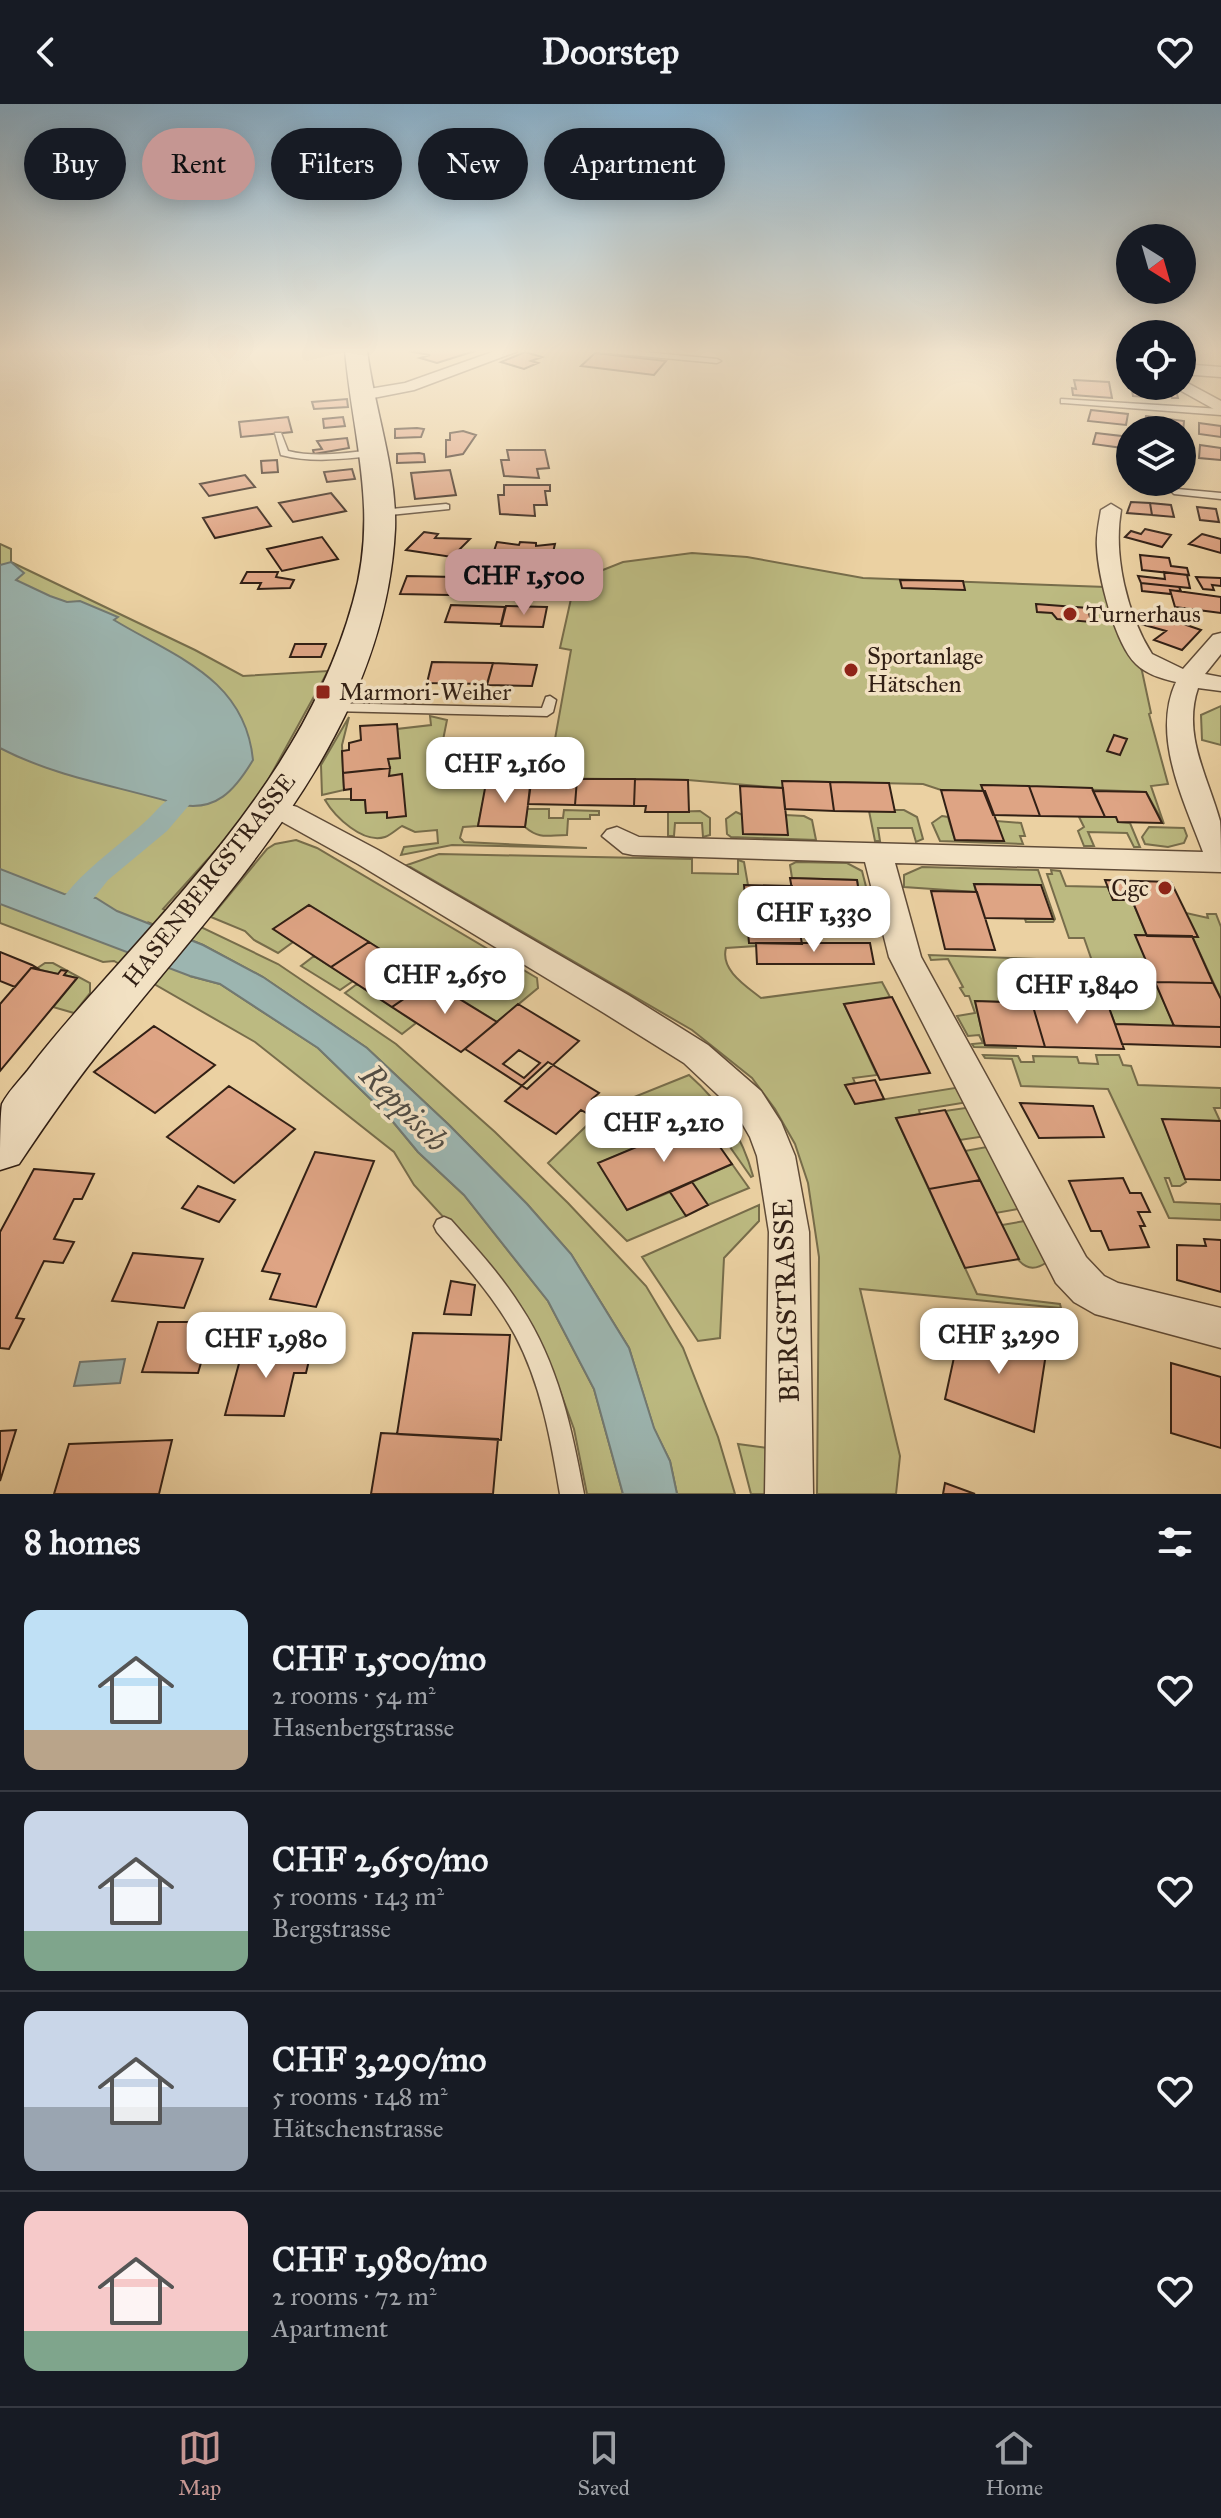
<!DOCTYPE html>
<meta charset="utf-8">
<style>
body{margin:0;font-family:"IM FELL Great Primer",serif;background:#20242c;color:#f1f3f6;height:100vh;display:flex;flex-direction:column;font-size:30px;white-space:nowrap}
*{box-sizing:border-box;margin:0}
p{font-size:26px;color:#9ea1a6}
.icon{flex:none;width:44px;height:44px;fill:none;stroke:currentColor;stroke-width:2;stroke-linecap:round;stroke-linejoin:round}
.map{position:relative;height:1390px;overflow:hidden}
.drawer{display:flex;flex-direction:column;background:#171b24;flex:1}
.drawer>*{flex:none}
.hud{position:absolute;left:24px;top:24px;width:800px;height:72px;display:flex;gap:16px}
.needle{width:52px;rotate:143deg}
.fabs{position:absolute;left:1116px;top:120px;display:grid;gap:16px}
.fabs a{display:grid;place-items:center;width:80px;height:80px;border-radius:50%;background:#171b24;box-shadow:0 4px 20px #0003;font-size:40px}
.price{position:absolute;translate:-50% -68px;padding:0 18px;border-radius:16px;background:#fff;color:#222;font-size:26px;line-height:52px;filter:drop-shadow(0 2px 4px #0008)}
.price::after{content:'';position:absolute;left:50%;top:48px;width:24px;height:18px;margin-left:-12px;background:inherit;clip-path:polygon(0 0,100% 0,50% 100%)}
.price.on{background:#c59692;color:#111}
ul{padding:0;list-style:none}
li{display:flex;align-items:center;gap:24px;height:200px;padding:0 24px}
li+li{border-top:2px solid #363941}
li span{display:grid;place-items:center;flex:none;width:224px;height:160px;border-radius:16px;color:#555}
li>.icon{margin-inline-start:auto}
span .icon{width:96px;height:96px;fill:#fffc;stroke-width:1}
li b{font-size:34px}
h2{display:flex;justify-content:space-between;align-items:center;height:96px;padding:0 24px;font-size:34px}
.chip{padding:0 28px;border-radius:36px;background:#171b24;box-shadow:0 4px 20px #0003;font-size:28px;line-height:72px}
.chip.on{background:#c59692;color:#111}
header{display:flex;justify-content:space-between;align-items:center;height:104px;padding:0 24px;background:#171b24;font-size:36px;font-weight:800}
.menu{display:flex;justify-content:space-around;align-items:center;height:112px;border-top:2px solid #363941;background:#171b24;font-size:22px;color:#9ea1a6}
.menu a{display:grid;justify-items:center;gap:4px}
.menu .on{color:#c59692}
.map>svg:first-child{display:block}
.green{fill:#bcba81;stroke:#776d4b;stroke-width:2}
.water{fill:#9cb5b0;stroke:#727972;stroke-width:2}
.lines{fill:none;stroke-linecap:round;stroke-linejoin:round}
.canal{fill:#9cb5b0;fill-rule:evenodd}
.building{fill:#dea484;stroke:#322015;stroke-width:2;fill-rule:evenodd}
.lane-casing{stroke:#604c38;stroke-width:3}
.street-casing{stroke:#604c38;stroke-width:3}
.secondary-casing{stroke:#322015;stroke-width:3}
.lane{fill:#f2e1c3;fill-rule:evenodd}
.street{fill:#f2e1c3;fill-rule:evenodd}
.secondary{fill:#f2e1c3;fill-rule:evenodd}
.poi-dot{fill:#8f2418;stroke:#f2e1c3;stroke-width:3}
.labels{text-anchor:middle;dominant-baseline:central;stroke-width:7;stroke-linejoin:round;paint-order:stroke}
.poi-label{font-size:24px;fill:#322015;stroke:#f2e1c3;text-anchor:start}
.street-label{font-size:24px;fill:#322015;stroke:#f2e1c3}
.near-street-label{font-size:28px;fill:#322015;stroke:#f2e1c3}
.near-water-label{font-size:32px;font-style:italic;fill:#524d44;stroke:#f2e1c3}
</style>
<header><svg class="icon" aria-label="back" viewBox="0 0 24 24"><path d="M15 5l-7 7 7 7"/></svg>Doorstep<svg class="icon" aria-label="heart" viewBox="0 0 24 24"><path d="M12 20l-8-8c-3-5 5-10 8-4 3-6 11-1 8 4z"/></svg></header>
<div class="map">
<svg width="1221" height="1390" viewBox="0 0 1221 1390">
<rect width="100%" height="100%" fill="#ebd1a2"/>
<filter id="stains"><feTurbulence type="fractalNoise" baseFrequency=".0025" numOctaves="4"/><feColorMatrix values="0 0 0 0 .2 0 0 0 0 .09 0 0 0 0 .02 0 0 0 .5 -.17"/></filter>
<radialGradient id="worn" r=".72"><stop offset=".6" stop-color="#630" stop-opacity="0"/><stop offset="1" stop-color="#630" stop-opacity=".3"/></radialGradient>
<path class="green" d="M0 440 11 445V458L195 546 243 572 328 567 267 678 233 727 163 805 278 860 396 940 495 1028 568 1099 646 1182 683 1244 718 1333 735 1390H677L670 1357 654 1325 629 1244 571 1150 527 1100 449 1021 367 944 263 873 203 841 150 819 190 872 220 880 318 944 389 1013 418 1048 464 1091 548 1197 594 1285 623 1390H587L574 1325 553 1268 500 1175 414 1081 394 1048 255 938 114 857 103 858 0 819Z
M692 449 747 453 863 474 1106 483 1142 567 1151 609 1149 610 1168 680 1151 682 1164 720 1146 688 982 681 983 687 941 686 923 680 783 677V684L688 676 532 674 531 679H487L478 722 463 723 460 734 464 738 587 744 452 741 401 751 404 743 438 739 437 726 415 728 402 722C397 725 391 731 385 733 363 740 335 713 325 696L327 695H361L365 696 366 708H387V713L401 671 389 672 388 655 400 654 397 625 431 621 430 612 447 616 441 646 536 648 539 634 555 635 571 546 560 544 575 477 623 458Z
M1221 602V641L1202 636 1201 611Z
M349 613 342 641 344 686 322 691 321 661Z
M527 705H549V714H563L564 706 599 707V711H590V715H568L567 731C548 731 540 736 525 723Z
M895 706H904L917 713 923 735 916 738 912 724H878L880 737H875L869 707Z
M700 707 710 714V731L703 733 702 719H675L674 732H668V708Z
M736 708 787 731 786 711 804 712 812 716 816 736 731 733 727 730 726 715Z
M942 712 948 713 955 736 1003 737 997 717 1021 719 1025 732H1020L1023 740 940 737 932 719Z
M1079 713H1116L1118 718 1130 719 1140 743H1134L1127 729 1088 728 1094 742H1084L1078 727 1084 723Z
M1149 723 1184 724 1187 732 1184 739 1168 743 1145 740 1142 733Z
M296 736 317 744 537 874 538 884 497 918 309 801 274 825 293 838 278 849 254 836 245 827 211 813 267 745 275 740Z
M439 750 692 755V769L738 770V756L744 758 748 781 749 839H756V842L726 844C720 866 746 882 761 894L882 878 890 893 844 900 877 971 853 974 855 979 846 981 855 1000 961 983 968 998 919 1006 920 1010 896 1014 977 1190 1060 1200 1061 1204 860 1185 900 1352 896 1390H817L819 1153 808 1079 795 1040 775 1005 752 974 692 926 407 761Z
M796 758 847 759 862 767 872 806 867 812 836 813 835 809H862L857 776 792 774 790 761Z
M922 763 1038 766 1055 815 1053 818H1026L1025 815H1052L1040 781 974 780 976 788 904 783V771Z
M1051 766 1060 767 1066 782 1108 783 1113 796H1132L1147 832 1152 871H1150L1151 876 1142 875 1143 879 1158 884 1174 922 1115 920 1108 901 975 897 985 941 1017 944 974 943 972 940 983 939 979 931 968 932 957 912 975 909 969 892H965L960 884 963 883 948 855 931 856 929 851 1092 857 1084 834H1069L1047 770H1052Z
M1186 809 1208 814 1207 810H1216L1221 823V895L1192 832Z
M314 852 353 877 340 886 301 862Z
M45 859H53L90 879V889L74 909 53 903 77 874 64 871 66 867 58 870 36 865Z
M357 880 416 919 402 930 345 889Z
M983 951 1018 952 1021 958H1034L1033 952 1077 953 1079 959 1098 960 1096 951H1119L1123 961 1131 962 1138 981 1221 984V1004H1214L1220 1017 1163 1016 1186 1078 1180 1082H1172L1169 1074H1165L1174 1098 1221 1100V1116L1169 1114 1108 985 1021 982 1012 955 985 954Z
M689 971C721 999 742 1031 753 1072L751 1073 709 1013 599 1059 627 1106 670 1088 686 1112 627 1137 548 1059 612 997 617 1000Z
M972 1003 986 1032 960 1036 945 1007Z
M992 1042 1024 1104 996 1109 965 1047Z
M732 1060 749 1084 708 1101 692 1078Z
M759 1101V1117L724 1154 720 1234 698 1237 642 1153Z
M1030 1116 1047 1158C1020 1178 1010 1141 1002 1121Z
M738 1340 768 1344 767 1390H751Z"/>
<path class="water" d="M11 458 24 469 16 476 50 492 67 498 80 497 118 513 114 516C175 553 245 574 253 656 235 686 216 709 177 700 118 682 55 673 0 644V461Z
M0 765 64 790 96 794 117 807 203 841 263 873 367 944 449 1021 527 1100 571 1150 629 1244 654 1324 670 1357 677 1390H623L594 1285 548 1197 464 1091 418 1048 389 1013 318 944 220 880 190 872 0 800Z
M125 1255 120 1279 74 1282 80 1258Z"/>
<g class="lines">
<path class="canal" d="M177 692 186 694 190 700 167 727 108 776 78 814 68 817 58 814 54 807C78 768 115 746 148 715 158 706 164 695 177 692Z"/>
</g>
<path class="building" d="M478 246 437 259 420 254 430 251 408 247Z
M525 248 542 253 531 257 538 259 524 265 501 258Z
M595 249 666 257 654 271 581 262Z
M1074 276 1109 278 1112 294 1073 291 1072 284 1076 285Z
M1131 282H1170L1176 286 1178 294H1172L1171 290 1146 288 1147 293 1133 292Z
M347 295 348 303 314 305 312 298Z
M1091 306 1128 310 1126 321 1088 317Z
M1146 312 1184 317 1183 328 1144 323Z
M288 313 292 328 241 333 239 318Z
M343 313 345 322 324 324 323 315Z
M1199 319 1221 322V333L1199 330Z
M417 324 424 325 421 333 395 334V325Z
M463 327 476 331 463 350 446 353V336H450V329Z
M1096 329 1130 333V345L1093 340Z
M347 334 349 344 314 350 313 346 322 345 317 337Z
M1200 341 1221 344V356L1199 354Z
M507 346H545L549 364 537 365 539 374 504 372 501 356H509Z
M419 349 424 350 425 358 397 359V350Z
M277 356 278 368 262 369 261 357Z
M352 365 355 375 327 378 324 368Z
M450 366 456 391 415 395 411 369Z
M245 371 255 383 209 392 200 380Z
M504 381H550V387H545L547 401H534L535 412 500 410 498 391H504Z
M331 389 346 407 293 418 279 399Z
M1131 398 1150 399 1152 411 1127 409Z
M1150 399 1171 401 1174 413 1152 411Z
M257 403 271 422 215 434 203 414Z
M1197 403 1216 405 1219 418 1200 416Z
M1145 425 1171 431 1162 443 1125 433 1131 427 1141 430Z
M424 428 438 430 435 434 470 435 452 453 406 446Z
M1202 430 1221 435V449L1189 440Z
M322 433 338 455 282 467 267 445Z
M497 438 519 441 520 438 536 439V442L555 440 550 461 490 459Z
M1140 451 1169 454 1171 462 1187 464 1189 471 1142 466Z
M247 468H278L276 473 294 476 290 484 258 485 261 479H241Z
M1164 468 1187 471 1190 484 1141 479 1138 472 1165 475Z
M407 472 455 473 449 491 400 490Z
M1196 473 1221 474V482L1212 481 1214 486 1203 485Z
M900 476 963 477 965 486 902 484Z
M1141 479 1179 483 1181 487 1170 486 1171 490 1142 487Z
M1170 486 1221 493V509L1175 503Z
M1036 500 1088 504 1091 518 1057 515 1052 509 1037 508Z
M451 501 505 503 501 520 445 518Z
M506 502 547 503 543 523 501 522Z
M1149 509 1166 514 1201 526 1182 546 1154 536 1166 527 1141 520 1148 515 1144 513Z
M295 540H326L321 553H290Z
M432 558 493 559 487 580 427 579Z
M493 559 537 561 532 582 487 581Z
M397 620 400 654 388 655 390 664 343 669 342 647 349 646V639L361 636 360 622Z
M1114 631 1127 635 1120 651 1107 647Z
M390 664 389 672 402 670 406 712 387 714V708L366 709 365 696H351V685L344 686 343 669Z
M531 674 577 675 575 701 528 700Z
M577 675H635L634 702 575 701Z
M635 675 688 676 689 708H645L646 702H634Z
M782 677 830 678 834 707 785 705Z
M830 678 889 679 895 708 834 707Z
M486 679H531L525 723 478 722Z
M981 681 1029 682 1040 712 993 711Z
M740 682 783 684 788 731 743 730Z
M1029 682 1092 684 1105 713 1040 712Z
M941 686 985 687 1004 737 955 736Z
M1093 687 1146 688 1162 719 1118 718 1116 713H1105Z
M790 774 857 776 862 809 796 808Z
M1105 776 1171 778 1198 833 1147 832 1132 796H1113Z
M974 780 1041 781 1053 815 985 814Z
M744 781 792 782 802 840 749 839Z
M931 787 977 788 995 846 945 845Z
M309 801 369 838 331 863 273 825Z
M1135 831 1192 832 1213 879 1155 878Z
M369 838 430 877 392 903 331 863Z
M756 839H870L874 860H757Z
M0 848 32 861 37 864H31L15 883 0 877Z
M31 864 58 870 61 866 67 867 64 871 77 874 0 967V900Z
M430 877 497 918 461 948 392 903Z
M1155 878 1213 879 1221 895V923L1174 922Z
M892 893 930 969 880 976 844 900Z
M975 897 1032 899 1045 943 985 941Z
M1032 899 1108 901 1124 945 1045 943Z
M518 900 579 937 527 985 465 945ZM519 946 540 959 524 974 503 960Z
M1115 920 1221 923V943L1122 940Z
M154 922 215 961 155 1009 94 968Z
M548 958 599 989 592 995 605 1003 595 1014 581 1006 556 1030 505 997Z
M875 976 884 995 855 1000 845 981Z
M229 982 295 1025 234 1079 167 1033Z
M1020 999 1093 1002 1104 1033 1039 1034Z
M945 1006 980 1076 929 1085 896 1014Z
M1162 1015 1221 1017V1076L1185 1075Z
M701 1016 732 1060 627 1106 598 1059Z
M315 1048 374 1057 316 1203 270 1195 280 1170 262 1167Z
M34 1065 94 1070 82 1095H74L54 1135 74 1138 63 1159 44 1157 16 1214 24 1215 9 1245 0 1244V1128Z
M1123 1074 1130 1089H1141L1150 1108H1138L1145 1122H1140L1149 1143 1109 1146 1101 1127H1091L1069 1077Z
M980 1076 1019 1155 965 1164 929 1085Z
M692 1078 708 1101 686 1112 670 1088Z
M198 1082 235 1096 219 1118 182 1104Z
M1204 1135 1221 1136V1188L1177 1176V1141L1206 1142Z
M133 1149 203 1155 184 1204 112 1197Z
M451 1177 475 1181 471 1211 444 1210Z
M973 1217 1047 1243 1034 1328 945 1295 956 1244 966 1248Z
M158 1218H213L198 1269 142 1268Z
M413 1229 510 1231 501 1336 397 1330Z
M244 1241 302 1243 301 1248H311L306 1269H294L284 1312 225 1311Z
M1171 1259 1221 1273V1344L1171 1329Z
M16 1326 0 1377V1327Z
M381 1329 498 1335 493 1390H371Z
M172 1336 159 1390H54L69 1340Z
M945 1379 975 1390H943Z"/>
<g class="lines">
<g class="lane-casing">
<path id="lane" d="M594 246H623L717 255 721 257 717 259 598 248Z
M1061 295 1221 305V311L1064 299H1061Z
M275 329H281L288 347C316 354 345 349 373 346L378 349 373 352C341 355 312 359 281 351Z
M1177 385 1221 389V395L1174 390 1172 388Z
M446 400 449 401V405L380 412 375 409 380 406Z
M550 592 556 596 553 608 547 612 331 607 325 603 331 599 542 604 546 593Z
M444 1113 451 1116C476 1144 501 1171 521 1203 558 1259 572 1325 584 1390H560C551 1336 541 1280 515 1231 494 1193 465 1161 437 1128L434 1122 437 1116Z"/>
</g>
<g class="street-casing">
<path id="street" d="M498 246H521L414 286 363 296 355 291 363 286 405 279Z
M1182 260 1221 263V273L1182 270Z
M1182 276 1221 297V309L1176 284 1175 282H1182Z
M1111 400 1121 406C1113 452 1127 510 1152 550L1183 565 1213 531 1221 529V550L1205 570 1221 573V587L1198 584C1182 631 1208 673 1220 717 1221 732 1221 752 1221 768L895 759 921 853 1086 1153 1104 1172 1118 1179 1221 1204V1244L1095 1210 1074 1198 1056 1179 889 853 865 758 633 751 623 749 602 732 607 726 617 723 639 733 1203 748C1184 697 1151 632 1176 578 1162 575 1146 570 1136 560 1115 540 1098 472 1097 443 1096 431 1099 418 1101 406Z
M271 695 297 703 378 746 628 891 708 941 761 987 781 1018 795 1052 809 1128 813 1390H765L769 1128 757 1052 750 1033 735 1007 684 959 604 909 358 760 277 715 261 710 257 704 261 698Z"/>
</g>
<g class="secondary-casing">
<path id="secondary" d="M345 246H367C374 305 397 365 395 425 385 631 229 785 108 937 76 976 47 1018 19 1060L0 1066C0 1051 0 1012 2 1000 8 988 19 977 28 966 52 934 79 904 106 874 207 761 312 647 353 498 379 407 353 336 345 246Z"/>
</g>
<use href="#lane" class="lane"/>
<use href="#street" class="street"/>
<use href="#secondary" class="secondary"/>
</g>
<linearGradient id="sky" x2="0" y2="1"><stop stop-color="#89b4d2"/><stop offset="0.56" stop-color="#f6ead5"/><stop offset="1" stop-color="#f6ead5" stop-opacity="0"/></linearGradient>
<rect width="1221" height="441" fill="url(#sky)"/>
<g class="poi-dot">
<circle cx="1070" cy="510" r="8"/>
<circle cx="851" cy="566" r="8"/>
<rect x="315" y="580" width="16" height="16" rx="4"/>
<circle cx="1165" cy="784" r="8"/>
</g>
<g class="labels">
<g class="poi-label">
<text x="1086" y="510">Turnerhaus</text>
<text x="867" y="552">Sportanlage<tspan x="867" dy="28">Hätschen</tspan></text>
<text x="339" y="588">Marmori-Weiher</text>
<text x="1149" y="784" text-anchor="end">Cgc</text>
</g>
<g class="street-label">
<text transform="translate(209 776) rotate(-52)">HASENBERGSTRASSE</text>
</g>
<g class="near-street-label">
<text transform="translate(786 1197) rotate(-92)">BERGSTRASSE</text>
</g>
<g class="near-water-label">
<text transform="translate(404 1004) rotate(45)">Reppisch</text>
</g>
</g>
<rect width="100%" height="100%" filter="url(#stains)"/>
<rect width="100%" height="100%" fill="url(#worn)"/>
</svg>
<div class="fabs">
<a><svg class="needle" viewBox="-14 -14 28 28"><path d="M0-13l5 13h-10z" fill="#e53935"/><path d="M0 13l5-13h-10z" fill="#9ea1a6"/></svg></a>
<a><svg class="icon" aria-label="locate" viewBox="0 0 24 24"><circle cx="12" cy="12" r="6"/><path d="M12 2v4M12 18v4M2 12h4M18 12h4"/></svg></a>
<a><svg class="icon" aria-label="layers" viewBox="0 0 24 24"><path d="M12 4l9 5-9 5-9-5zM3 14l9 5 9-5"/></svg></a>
</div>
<b class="price on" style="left:524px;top:513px">CHF 1,500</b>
<b class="price" style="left:505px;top:701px">CHF 2,160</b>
<b class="price" style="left:814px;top:850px">CHF 1,330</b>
<b class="price" style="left:445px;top:912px">CHF 2,650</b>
<b class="price" style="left:1077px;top:922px">CHF 1,840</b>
<b class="price" style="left:664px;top:1060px">CHF 2,210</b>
<b class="price" style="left:999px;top:1272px">CHF 3,290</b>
<b class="price" style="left:266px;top:1276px">CHF 1,980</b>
<div class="hud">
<a class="chip">Buy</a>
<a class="chip on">Rent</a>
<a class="chip">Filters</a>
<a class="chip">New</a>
<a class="chip">Apartment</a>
</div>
</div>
<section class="drawer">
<h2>8 homes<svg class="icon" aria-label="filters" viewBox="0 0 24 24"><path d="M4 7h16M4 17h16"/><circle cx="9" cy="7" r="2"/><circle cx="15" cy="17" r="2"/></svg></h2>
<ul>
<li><span style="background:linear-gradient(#bfe0f5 75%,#b9a48a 0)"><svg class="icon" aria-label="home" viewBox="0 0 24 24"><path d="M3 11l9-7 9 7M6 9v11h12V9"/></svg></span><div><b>CHF 1,500/mo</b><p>2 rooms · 54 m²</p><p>Hasenbergstrasse</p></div><svg class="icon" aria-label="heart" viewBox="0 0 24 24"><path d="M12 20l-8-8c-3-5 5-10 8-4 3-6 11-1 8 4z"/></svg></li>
<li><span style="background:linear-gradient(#c9d6e8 75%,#7fa58c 0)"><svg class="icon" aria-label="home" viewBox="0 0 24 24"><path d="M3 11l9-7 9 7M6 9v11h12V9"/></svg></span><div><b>CHF 2,650/mo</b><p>5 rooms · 143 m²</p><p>Bergstrasse</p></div><svg class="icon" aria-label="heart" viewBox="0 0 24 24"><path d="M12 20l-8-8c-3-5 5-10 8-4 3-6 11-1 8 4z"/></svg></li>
<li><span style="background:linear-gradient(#c9d6e8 60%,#9aa5b1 0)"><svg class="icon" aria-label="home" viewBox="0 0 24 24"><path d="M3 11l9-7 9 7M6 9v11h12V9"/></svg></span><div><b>CHF 3,290/mo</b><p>5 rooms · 148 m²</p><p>Hätschenstrasse</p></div><svg class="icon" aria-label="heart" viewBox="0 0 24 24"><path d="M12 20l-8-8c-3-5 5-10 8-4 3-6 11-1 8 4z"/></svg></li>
<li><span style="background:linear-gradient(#f6c9c9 75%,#7fa58c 0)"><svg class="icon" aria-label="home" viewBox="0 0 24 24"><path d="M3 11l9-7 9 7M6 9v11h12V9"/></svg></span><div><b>CHF 1,980/mo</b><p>2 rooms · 72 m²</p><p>Apartment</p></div><svg class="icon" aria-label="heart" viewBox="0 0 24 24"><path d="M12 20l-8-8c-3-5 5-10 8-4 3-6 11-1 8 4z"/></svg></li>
</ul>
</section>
<nav class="menu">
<a class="on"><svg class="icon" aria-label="map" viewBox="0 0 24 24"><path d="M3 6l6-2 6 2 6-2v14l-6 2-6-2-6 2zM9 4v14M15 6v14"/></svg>Map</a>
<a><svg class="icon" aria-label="saved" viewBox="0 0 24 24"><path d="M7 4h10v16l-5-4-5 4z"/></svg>Saved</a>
<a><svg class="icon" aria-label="home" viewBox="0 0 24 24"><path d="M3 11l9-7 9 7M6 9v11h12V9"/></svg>Home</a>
</nav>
